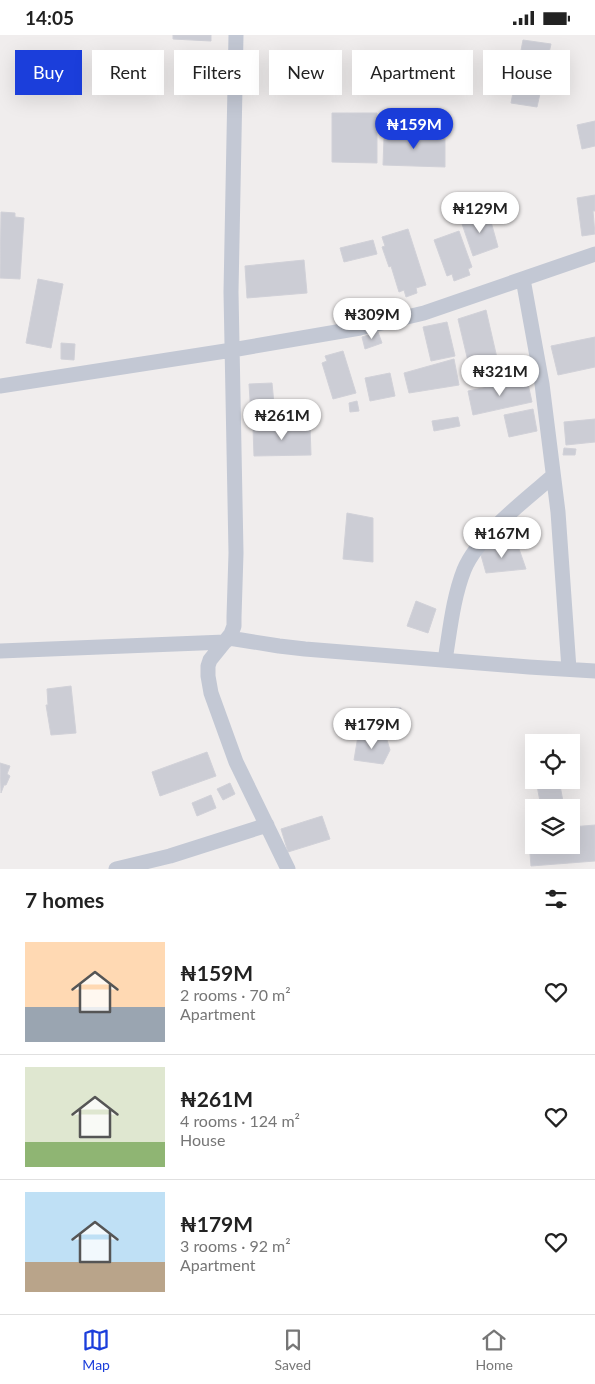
<!DOCTYPE html>
<meta charset="utf-8">
<style>
body{margin:0;font-family:Lato,sans-serif;background:#f6f6f6;color:#222;height:100vh;display:flex;flex-direction:column;font-size:19px;white-space:nowrap}
*{box-sizing:border-box;margin:0}
p{font-size:16px;color:#767676}
.icon{flex:none;width:28px;height:28px;fill:none;stroke:currentColor;stroke-width:2;stroke-linecap:round;stroke-linejoin:round}
.map{position:relative;height:834px;overflow:hidden}
.details{display:flex;flex-direction:column;background:#fff;flex:1}
.details>*{flex:none}
.guide{position:absolute;left:15px;top:15px;width:565px;height:45px;display:flex;gap:10px}
.controls{position:absolute;left:525px;top:699px;display:grid;gap:10px}
.controls a{display:grid;place-items:center;width:55px;height:55px;border-radius:0px;background:#fff;box-shadow:0 5px 20px #0002;font-size:25px}
.price{position:absolute;translate:-50% -42px;padding:0 11px;border-radius:18px;background:#fff;color:#222;font-size:16px;line-height:32px;filter:drop-shadow(0 1px 2px #0008)}
.price::after{content:'';position:absolute;left:50%;top:30px;width:15px;height:11px;margin-left:-8px;background:inherit;clip-path:polygon(0 0,100% 0,50% 100%)}
.price.current{background:#1b3edb;color:#fff}
ul{padding:0;list-style:none}
li{display:flex;align-items:center;gap:15px;height:125px;padding:0 25px}
li+li{border-top:1px solid #e0e0e0}
li span{display:grid;place-items:center;flex:none;width:140px;height:100px;border-radius:0px;color:#555}
li>.icon{margin-inline-start:auto}
span .icon{width:60px;height:60px;fill:#fffc;stroke-width:1}
li b{font-size:21px}
h2{display:flex;justify-content:space-between;align-items:center;height:60px;padding:0 25px;font-size:21px}
.pill{padding:0 18px;border-radius:0px;background:#fff;box-shadow:0 5px 20px #0002;font-size:18px;line-height:45px}
.pill.current{background:#1b3edb;color:#fff}
.status{display:flex;justify-content:space-between;align-items:center;height:35px;padding:0 25px;background:#fff;direction:ltr}
.status svg{height:14px;fill:currentColor}
.dock{display:flex;justify-content:space-around;align-items:center;height:70px;border-top:1px solid #e0e0e0;background:#fff;font-size:14px;color:#767676}
.dock a{display:grid;justify-items:center;gap:2px}
.dock .current{color:#1b3edb}
.map>svg:first-child{display:block}
.building{fill:#cccdd5;stroke:#d1d1d8}
.lines{fill:none;stroke-linecap:round;stroke-linejoin:round}
.minor{stroke:#c3c8d4;stroke-width:15}
</style>
<div class="status"><b>14:05</b><svg viewBox="0 0 49 12"><path d="M0 12V9h3v3zM5 12V6h3v6zM10 12V3h3v9zM15 12V0h3v12zM26 1h20v11H26zM47 4h2v5h-2z"/></svg></div>
<div class="map">
<svg width="595" height="834" viewBox="0 0 595 834">
<rect width="100%" height="100%" fill="#f0eded"/>
<path class="building" d="M173 0H211V6L173 4Z
M523 5 551 9 537 72 511 68Z
M332 78H377V128L332 127Z
M595 86V111L582 114 577 90Z
M398 96 427 97V103H445V132L383 130 384 103H397Z
M595 160V176H593L595 199 582 201 577 163Z
M488 176 498 212 473 221 461 186Z
M1 177 15 178V182L24 183 20 244 0 243Z
M408 194 426 250 416 253 417 258 406 262 404 255 399 257 391 231 389 232 382 212 385 211 382 202Z
M459 196 472 232 468 234 470 240 454 246 452 239 447 241 434 205Z
M373 205 377 219 344 227 340 213Z
M304 225 307 258 247 263 245 231Z
M38 244 63 249 51 313 26 308Z
M486 275 500 336 472 343 458 284Z
M447 287 455 321 431 326 423 292Z
M378 297 382 308 365 314 362 302Z
M595 302V332L558 340 551 311Z
M61 308 75 309 74 325 61 324Z
M343 316 356 358 333 364 322 328 327 326 325 321Z
M454 324 459 350 409 358 404 338Z
M390 338 395 361 370 366 365 343Z
M527 344 532 367 473 380 468 356Z
M272 348 275 379 251 380 249 349Z
M357 366 359 376 350 377 349 368Z
M533 374 537 396 509 402 504 380Z
M458 382 460 391 434 396 432 386Z
M595 384V407L566 410 564 387Z
M310 391 311 420 254 421 253 393Z
M564 413 576 414 575 420H563Z
M347 478 373 483V527L343 524Z
M518 511 526 534 486 538 479 513Z
M416 566 436 574 428 598 407 591Z
M71 651 76 698 51 700 46 670H48L47 654Z
M390 673H401L402 695 391 696Z
M358 701 387 705 390 715 383 729 354 725Z
M207 717 216 741 160 761 152 737Z
M0 728 10 731 7 739 10 741 6 750H4L1 758Z
M536 745H559L564 772H541Z
M230 748 235 759 223 765 217 754Z
M211 760 216 773 197 781 192 768Z
M322 781 330 804 288 817 281 794Z
M595 790V826L531 831 528 795H534V810H571V792Z"/>
<g class="lines">
<path class="minor" d="M236 0 231 257 236 518 234 582V591L231 599 210 625 208 631V641L211 658 236 727 288 834
M523 244 542 349 558 477 569 634
M0 351 232 315 360 293 424 278 595 219
M229 603 279 611 305 614 529 632 595 636
M0 616 225 607
M445 625C450 595 453 563 464 535 478 501 525 465 553 441
M116 834 170 821 267 790"/>
</g>
</svg>
<div class="controls">
<a><svg class="icon" aria-label="locate" viewBox="0 0 24 24"><circle cx="12" cy="12" r="6"/><path d="M12 2v4M12 18v4M2 12h4M18 12h4"/></svg></a>
<a><svg class="icon" aria-label="layers" viewBox="0 0 24 24"><path d="M12 4l9 5-9 5-9-5zM3 14l9 5 9-5"/></svg></a>
</div>
<b class="price current" style="left:414px;top:115px">₦159M</b>
<b class="price" style="left:480px;top:199px">₦129M</b>
<b class="price" style="left:372px;top:305px">₦309M</b>
<b class="price" style="left:500px;top:362px">₦321M</b>
<b class="price" style="left:282px;top:406px">₦261M</b>
<b class="price" style="left:502px;top:524px">₦167M</b>
<b class="price" style="left:372px;top:715px">₦179M</b>
<div class="guide">
<a class="pill current">Buy</a>
<a class="pill">Rent</a>
<a class="pill">Filters</a>
<a class="pill">New</a>
<a class="pill">Apartment</a>
<a class="pill">House</a>
</div>
</div>
<section class="details">
<h2>7 homes<svg class="icon" aria-label="filters" viewBox="0 0 24 24"><path d="M4 7h16M4 17h16"/><circle cx="9" cy="7" r="2"/><circle cx="15" cy="17" r="2"/></svg></h2>
<ul>
<li><span style="background:linear-gradient(#ffd9b3 65%,#9aa5b1 0)"><svg class="icon" aria-label="home" viewBox="0 0 24 24"><path d="M3 11l9-7 9 7M6 9v11h12V9"/></svg></span><div><b>₦159M</b><p>2 rooms · 70 m²</p><p>Apartment</p></div><svg class="icon" aria-label="heart" viewBox="0 0 24 24"><path d="M12 20l-8-8c-3-5 5-10 8-4 3-6 11-1 8 4z"/></svg></li>
<li><span style="background:linear-gradient(#dfe7d0 75%,#8fb573 0)"><svg class="icon" aria-label="home" viewBox="0 0 24 24"><path d="M3 11l9-7 9 7M6 9v11h12V9"/></svg></span><div><b>₦261M</b><p>4 rooms · 124 m²</p><p>House</p></div><svg class="icon" aria-label="heart" viewBox="0 0 24 24"><path d="M12 20l-8-8c-3-5 5-10 8-4 3-6 11-1 8 4z"/></svg></li>
<li><span style="background:linear-gradient(#bfe0f5 70%,#b9a48a 0)"><svg class="icon" aria-label="home" viewBox="0 0 24 24"><path d="M3 11l9-7 9 7M6 9v11h12V9"/></svg></span><div><b>₦179M</b><p>3 rooms · 92 m²</p><p>Apartment</p></div><svg class="icon" aria-label="heart" viewBox="0 0 24 24"><path d="M12 20l-8-8c-3-5 5-10 8-4 3-6 11-1 8 4z"/></svg></li>
</ul>
</section>
<nav class="dock">
<a class="current"><svg class="icon" aria-label="map" viewBox="0 0 24 24"><path d="M3 6l6-2 6 2 6-2v14l-6 2-6-2-6 2zM9 4v14M15 6v14"/></svg>Map</a>
<a><svg class="icon" aria-label="saved" viewBox="0 0 24 24"><path d="M7 4h10v16l-5-4-5 4z"/></svg>Saved</a>
<a><svg class="icon" aria-label="home" viewBox="0 0 24 24"><path d="M3 11l9-7 9 7M6 9v11h12V9"/></svg>Home</a>
</nav>
